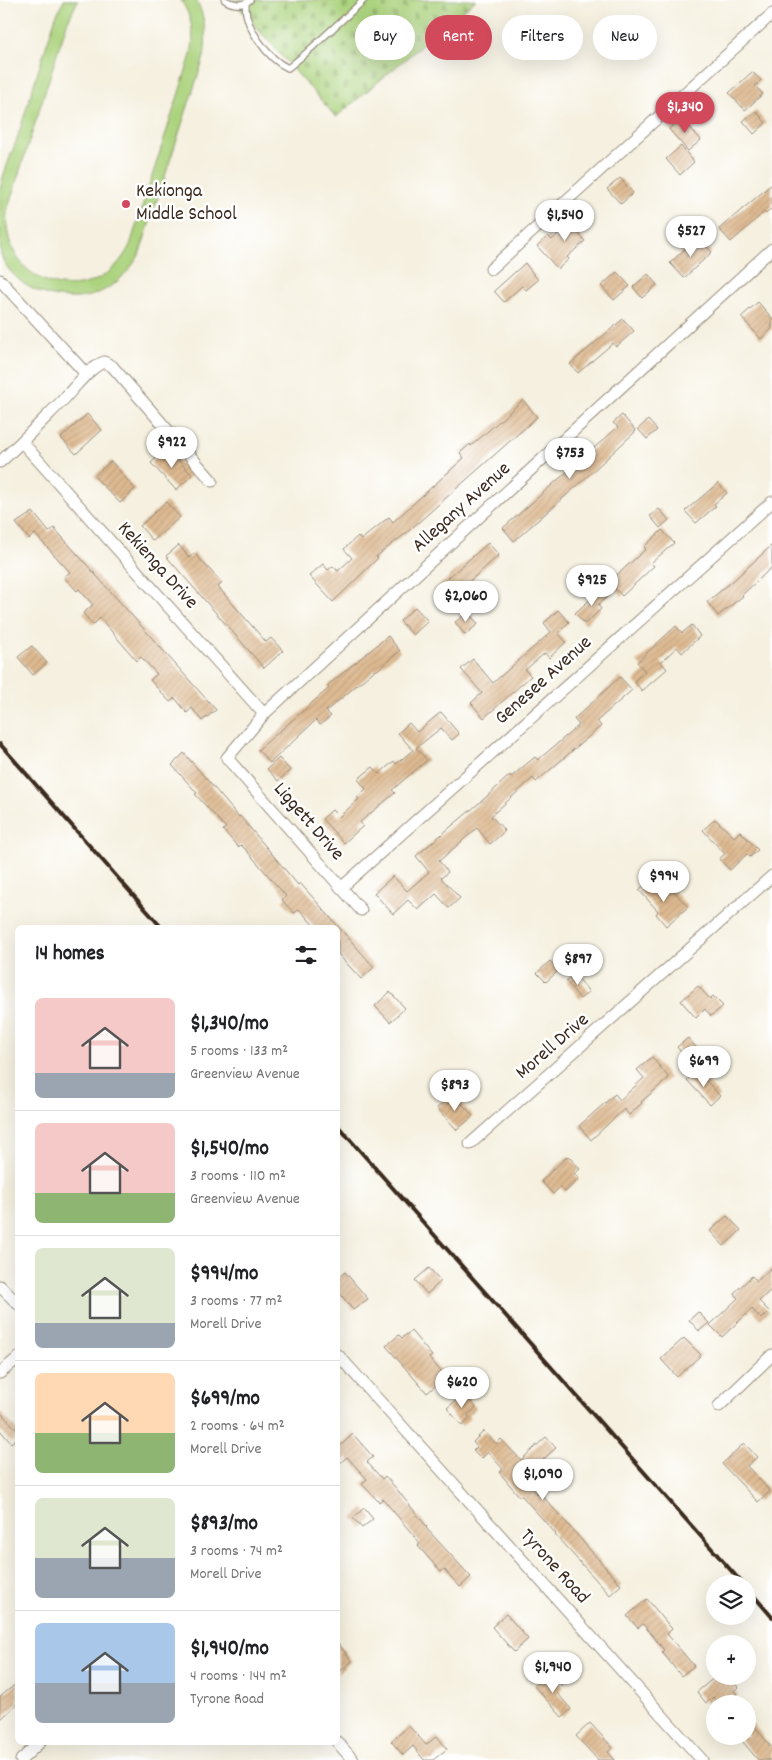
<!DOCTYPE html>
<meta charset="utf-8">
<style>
body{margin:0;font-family:Dekko,sans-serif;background:#f6f6f6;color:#202124;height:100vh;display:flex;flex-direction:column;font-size:19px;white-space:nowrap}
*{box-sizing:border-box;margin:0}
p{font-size:16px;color:#757577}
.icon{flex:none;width:28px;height:28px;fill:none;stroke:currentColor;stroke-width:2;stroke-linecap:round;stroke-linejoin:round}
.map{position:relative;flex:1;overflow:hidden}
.sheet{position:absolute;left:15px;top:925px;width:325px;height:820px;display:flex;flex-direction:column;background:#fff;border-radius:8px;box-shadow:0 5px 20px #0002}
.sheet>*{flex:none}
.guide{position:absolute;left:355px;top:15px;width:341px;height:45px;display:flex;gap:10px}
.tools{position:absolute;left:706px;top:1575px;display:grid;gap:10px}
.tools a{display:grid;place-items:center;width:50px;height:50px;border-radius:50%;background:#fff;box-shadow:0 5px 20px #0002;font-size:25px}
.price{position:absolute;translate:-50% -42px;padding:0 11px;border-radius:18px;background:#fff;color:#222;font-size:16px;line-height:32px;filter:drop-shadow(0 1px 2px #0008)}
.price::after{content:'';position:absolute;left:50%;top:30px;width:15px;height:11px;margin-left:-8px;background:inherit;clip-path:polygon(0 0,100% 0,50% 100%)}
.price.current{background:#d1495b;color:#fff}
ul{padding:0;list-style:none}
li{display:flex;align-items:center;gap:15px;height:125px;padding:0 20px}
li+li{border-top:1px solid #e0e0e0}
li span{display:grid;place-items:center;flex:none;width:140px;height:100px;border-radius:8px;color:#555}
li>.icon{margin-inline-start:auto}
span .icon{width:60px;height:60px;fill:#fffc;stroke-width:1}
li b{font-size:21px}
h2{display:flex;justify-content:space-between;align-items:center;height:60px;padding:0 20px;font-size:21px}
.chip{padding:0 18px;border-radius:22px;background:#fff;box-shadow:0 5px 20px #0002;font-size:18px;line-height:45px}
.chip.current{background:#d1495b;color:#fff}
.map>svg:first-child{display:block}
.grass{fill:#acd37e;stroke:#747e4e}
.cemetery{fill:url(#cemetery-stones);stroke:#747e4e}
.building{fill:url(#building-hatch)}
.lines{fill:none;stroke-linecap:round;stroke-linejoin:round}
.service-casing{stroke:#988d7e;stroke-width:8}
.minor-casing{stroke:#988d7e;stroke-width:13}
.service{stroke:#fff;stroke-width:5.5}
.minor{stroke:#fff;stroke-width:11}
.rail{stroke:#3b2a1e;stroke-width:4}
.poi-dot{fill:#d1495b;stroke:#fff;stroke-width:2}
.labels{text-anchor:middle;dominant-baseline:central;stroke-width:5;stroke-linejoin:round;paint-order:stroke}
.poi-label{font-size:20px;fill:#3b2a1e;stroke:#fff;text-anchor:start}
.street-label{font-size:20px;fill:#3b2a1e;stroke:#fff}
</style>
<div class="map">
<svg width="772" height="1760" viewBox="0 0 772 1760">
<defs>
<pattern id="cemetery-stones" width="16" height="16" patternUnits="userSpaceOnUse" patternTransform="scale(1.25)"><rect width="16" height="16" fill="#acd37e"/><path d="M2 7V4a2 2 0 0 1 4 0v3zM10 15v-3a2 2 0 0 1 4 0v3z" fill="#95b56c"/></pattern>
<pattern id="building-hatch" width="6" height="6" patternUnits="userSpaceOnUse" patternTransform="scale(1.25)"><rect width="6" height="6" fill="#deba91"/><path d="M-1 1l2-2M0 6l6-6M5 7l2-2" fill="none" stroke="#bfa07d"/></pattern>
</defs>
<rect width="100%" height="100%" fill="#fff"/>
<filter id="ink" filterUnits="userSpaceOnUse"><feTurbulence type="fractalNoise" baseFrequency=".02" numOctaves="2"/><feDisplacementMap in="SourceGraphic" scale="10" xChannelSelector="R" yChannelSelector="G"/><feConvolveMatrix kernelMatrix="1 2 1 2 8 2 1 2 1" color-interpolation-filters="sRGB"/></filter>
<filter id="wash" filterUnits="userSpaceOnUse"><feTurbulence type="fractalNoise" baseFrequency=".0096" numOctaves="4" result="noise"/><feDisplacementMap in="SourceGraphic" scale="20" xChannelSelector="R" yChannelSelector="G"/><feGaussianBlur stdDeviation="1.12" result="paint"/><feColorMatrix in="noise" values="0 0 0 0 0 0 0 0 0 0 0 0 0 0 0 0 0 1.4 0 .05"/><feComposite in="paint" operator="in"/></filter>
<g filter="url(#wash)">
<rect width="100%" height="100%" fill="#f5f0df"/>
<path class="grass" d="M64 0H78L67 23 7 211C0 289 96 315 130 245L191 55C195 35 192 17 181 0H196C206 18 207 37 204 57L139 255C124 281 99 300 68 298 41 297 11 282 1 255 0 249 0 199 0 190 3 173 12 153 18 136 30 96 43 56 56 16Z"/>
<path class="cemetery" d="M232 0H476L336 117Z"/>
<g id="blocks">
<path class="building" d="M752 72 761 80 755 86 763 94 745 110 729 93Z
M756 111 766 123 754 134 743 121Z
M682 118 701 140 688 151 669 129Z
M681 146 694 162 680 175 666 159Z
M620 178 633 193 621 204 607 189Z
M772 184V208L766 214 764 212 731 242 719 229Z
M582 212 591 222 578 233 585 241 567 257 569 259 558 269 537 246 548 236 552 240Z
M698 237 712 252 684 278 670 263Z
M525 263 538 280 526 290 522 286 504 302 494 291Z
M617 272 630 286 614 300 601 286Z
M648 274 657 285 642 298 633 287Z
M758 302 772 318V329L761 339 741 317Z
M623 319 634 331 616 347 613 343 578 373 570 364Z
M523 400 537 417 411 529 376 557 378 558 333 602 309 576 323 564 328 570 333 566 338 571 352 558 344 549 358 536 361 540 389 517 393 522 464 458 460 453 470 444 471 446Z
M87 414 102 430 76 454 61 438Z
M622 415 636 431 578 485 514 541 503 528 618 427 613 423Z
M648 420 657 430 647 439 638 429Z
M167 448 192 475 176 490 151 463Z
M111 461 135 489 120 503 94 476Z
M718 483 727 493 714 504 716 506 696 523 685 511Z
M166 502 180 517 153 541 140 526Z
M659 509 669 520 660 528 650 516Z
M33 512 49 532 54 528 216 710 202 721 192 708 187 713 175 698 170 702 150 680 157 674 141 657 137 661 100 618 93 625 83 613 93 605 79 589 77 591 64 577 70 572 35 534 29 539 16 523Z
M662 530 674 543 651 563 654 566 622 596 609 582 646 549 644 547Z
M488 543 499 555 444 604 433 591Z
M179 545 189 558 194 553 211 571 222 583 218 587 266 642 271 638 283 651 264 668 166 556Z
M772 545V567L742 595 743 596 718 616 707 602 735 579Z
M603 588 609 595 598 605 601 609 585 624 575 613Z
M415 607 428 621 413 635 400 621Z
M558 610 569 622 558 633 566 642 549 658 545 653 525 670 531 676 484 718 471 703 482 693 461 669 473 659 493 683 551 632 544 623Z
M468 612 478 624 465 635 455 622Z
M692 625 700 636 682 653 677 647 661 662 667 669 642 691 634 681 645 671 637 662 676 626 682 633Z
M388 636 400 651 376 671 375 670 326 711 331 716 320 725 316 720 270 763 258 750 329 688 327 686Z
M32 646 47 663 33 675 18 657Z
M620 677 632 690 597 721 601 726 536 782 533 778 491 816 505 831 490 844 477 828 439 861 448 872 441 878 460 898 449 908 436 894 418 910 408 900 393 914 374 893 393 876 407 891 429 872 416 856 484 799 510 775 511 777 535 757 538 760 579 725 574 719Z
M441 712 459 734 452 740 441 728 416 748 427 760 392 790 395 793 360 822 363 826 344 843 322 819 332 810 339 817 359 799 357 797 366 789 358 779 373 767 379 774 394 761 396 764 413 750 398 733 409 723 417 732Z
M184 753 239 817 240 816 298 885 300 883 374 967 361 979 338 954V928H316L299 909 294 913 282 900 286 896 246 850 241 845 238 847 223 830 226 828 195 794 197 793 172 765Z
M279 758 290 770 278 781 267 769Z
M715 819 734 837 740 831 758 850 750 857 747 854 730 870 719 859 725 854 703 830Z
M650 880 663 895 671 888 688 907 666 926 656 914 658 911 639 890Z
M550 961 559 970 546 982 537 973Z
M575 974 589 992 580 999 566 981Z
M698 986 710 999 713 996 723 1006 711 1016 705 1009 696 1018 681 1001Z
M390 992 405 1008 390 1022 375 1006Z
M688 1038 707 1061 692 1073 681 1060 685 1057 677 1047Z
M652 1057 669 1078 641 1102 642 1103 629 1115 624 1109 591 1140 579 1126 615 1094 620 1100 644 1078 637 1070Z
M697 1071 720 1096 710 1105 687 1080Z
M453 1094 473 1116 457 1130 437 1108Z
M568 1156 580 1169 574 1174 579 1179 565 1192 560 1187 553 1194 541 1181Z
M727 1216 741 1230 724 1246 710 1231Z
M772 1267V1289L759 1301 769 1311 761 1319 752 1309 722 1337 710 1325 738 1298 734 1293 752 1276 757 1281Z
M429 1268 441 1281 427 1294 415 1280Z
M345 1272 368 1299 353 1310 338 1291V1278Z
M698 1312 709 1323 699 1331 689 1320Z
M411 1331 432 1356 429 1358 446 1377 427 1393 386 1346 399 1335 402 1338Z
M684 1338 701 1355 677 1377 661 1359Z
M453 1371 462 1381 452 1390 443 1380Z
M465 1393 476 1408 468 1415 470 1418 462 1426 447 1408Z
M0 1412 18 1431V1437L11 1443 0 1430Z
M484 1431 496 1444 501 1439 521 1460 546 1437 556 1448 523 1477 538 1495 540 1493 621 1585 610 1595 555 1535 556 1534 521 1495 520 1497 499 1472 503 1469 488 1452 481 1459 473 1451 477 1447 473 1442Z
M353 1434 373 1457 367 1462 382 1479 385 1476 395 1487 427 1527 426 1528 471 1577 460 1587 444 1569 441 1572 418 1546 420 1543 383 1499 379 1502 362 1484 367 1479 347 1457 338 1465V1448Z
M744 1443 757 1457 747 1466 770 1491 758 1502 722 1464Z
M364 1508 373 1519 362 1528 353 1518Z
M647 1599 672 1629 667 1634 694 1666 681 1676 662 1652 664 1650 643 1624 638 1628 627 1616Z
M506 1614 528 1639 514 1652 492 1627Z
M338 1643 352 1661 338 1673Z
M549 1672 563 1687 557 1693 571 1709 562 1717 534 1686Z
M716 1676H721L727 1683 731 1679 738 1687 734 1691 738 1695 728 1704H718L713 1697 706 1703 697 1692Z
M18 1682V1703L0 1720V1697Z
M748 1718 772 1748V1760H758L738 1736H748Z
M590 1723 613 1748 608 1752 615 1760H598L576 1736Z
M409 1726 426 1745 437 1736 447 1749 433 1760H424L413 1746 403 1755 391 1741Z"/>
</g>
</g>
<g filter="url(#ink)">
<use href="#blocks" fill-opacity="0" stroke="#988d7e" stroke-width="1"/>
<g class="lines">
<g class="service-casing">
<path id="service" d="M225 0C233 5 243 6 250 0
M246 4C243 25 269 60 288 68L305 54 364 0"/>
</g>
<g class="minor-casing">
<path id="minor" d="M491 269 772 14
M0 280 87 375
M22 442 264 714
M0 462C22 442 43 420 64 399 74 388 90 367 104 362L112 366 212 481
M341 888 772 502
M361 910 227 758 264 714 772 249
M470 1144 772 876
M0 1286 18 1304
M338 1355 702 1760
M0 1373 18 1358
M719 1406 772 1355
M337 1742 353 1760
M21 1760 40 1742"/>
</g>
<use href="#service" class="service"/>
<use href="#minor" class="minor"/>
<path class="rail" d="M0 744 162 928
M338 1126 743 1584
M748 1589 772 1617"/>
</g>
</g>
<circle class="poi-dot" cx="126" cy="204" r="5"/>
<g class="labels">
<g class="poi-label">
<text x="136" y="192">Kekionga<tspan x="136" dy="23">Middle School</tspan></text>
</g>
<g class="street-label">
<text transform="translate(462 508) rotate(-42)">Allegany Avenue</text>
<text transform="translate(157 566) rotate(48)">Kekienga Drive</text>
<text transform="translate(544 681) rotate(-42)">Genesee Avenue</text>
<text transform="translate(308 822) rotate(49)">Liggett Drive</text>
<text transform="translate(553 1047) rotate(-41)">Morell Drive</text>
<text transform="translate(554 1567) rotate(48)">Tyrone Road</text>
</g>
</g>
</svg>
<div class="tools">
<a><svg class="icon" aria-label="layers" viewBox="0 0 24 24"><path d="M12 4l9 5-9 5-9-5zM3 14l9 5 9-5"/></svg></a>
<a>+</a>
<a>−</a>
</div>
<b class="price current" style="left:685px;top:134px">$1,340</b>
<b class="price" style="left:565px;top:242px">$1,540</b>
<b class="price" style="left:691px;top:258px">$527</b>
<b class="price" style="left:172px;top:469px">$922</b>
<b class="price" style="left:570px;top:480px">$753</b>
<b class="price" style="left:592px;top:607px">$925</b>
<b class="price" style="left:466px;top:623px">$2,060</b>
<b class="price" style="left:664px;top:903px">$994</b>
<b class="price" style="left:578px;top:986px">$897</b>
<b class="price" style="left:704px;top:1088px">$699</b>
<b class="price" style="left:455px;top:1112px">$893</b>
<b class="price" style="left:462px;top:1409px">$620</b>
<b class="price" style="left:543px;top:1501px">$1,090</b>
<b class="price" style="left:553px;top:1694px">$1,940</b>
<div class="guide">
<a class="chip">Buy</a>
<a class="chip current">Rent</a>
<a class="chip">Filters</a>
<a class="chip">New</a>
</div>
<section class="sheet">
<h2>14 homes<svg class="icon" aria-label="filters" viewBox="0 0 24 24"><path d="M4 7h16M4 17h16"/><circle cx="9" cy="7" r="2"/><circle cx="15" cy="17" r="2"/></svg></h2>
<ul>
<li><span style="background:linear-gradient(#f6c9c9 75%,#9aa5b1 0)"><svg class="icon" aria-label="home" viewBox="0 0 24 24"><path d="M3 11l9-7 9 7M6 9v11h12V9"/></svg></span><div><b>$1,340/mo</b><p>5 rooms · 133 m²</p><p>Greenview Avenue</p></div></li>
<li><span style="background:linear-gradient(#f6c9c9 70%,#8fb573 0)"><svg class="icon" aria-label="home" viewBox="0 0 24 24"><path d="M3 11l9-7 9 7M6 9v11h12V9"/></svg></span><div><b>$1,540/mo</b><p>3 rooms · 110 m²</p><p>Greenview Avenue</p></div></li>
<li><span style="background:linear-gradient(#dfe7d0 75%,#9aa5b1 0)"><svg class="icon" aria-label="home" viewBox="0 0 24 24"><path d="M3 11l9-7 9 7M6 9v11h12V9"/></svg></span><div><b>$994/mo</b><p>3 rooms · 77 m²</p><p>Morell Drive</p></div></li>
<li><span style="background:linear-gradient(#ffd9b3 60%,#8fb573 0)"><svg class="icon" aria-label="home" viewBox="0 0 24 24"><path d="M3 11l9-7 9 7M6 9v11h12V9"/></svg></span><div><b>$699/mo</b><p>2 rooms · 64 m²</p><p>Morell Drive</p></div></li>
<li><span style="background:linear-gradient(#dfe7d0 60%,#9aa5b1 0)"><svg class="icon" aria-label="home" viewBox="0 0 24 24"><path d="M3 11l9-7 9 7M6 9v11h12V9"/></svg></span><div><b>$893/mo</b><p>3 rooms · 74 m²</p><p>Morell Drive</p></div></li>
<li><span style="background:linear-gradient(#a9c7e8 60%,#9aa5b1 0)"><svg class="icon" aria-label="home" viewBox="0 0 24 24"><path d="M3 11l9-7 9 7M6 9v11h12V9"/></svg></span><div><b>$1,940/mo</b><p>4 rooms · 144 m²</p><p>Tyrone Road</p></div></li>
</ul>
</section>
</div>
